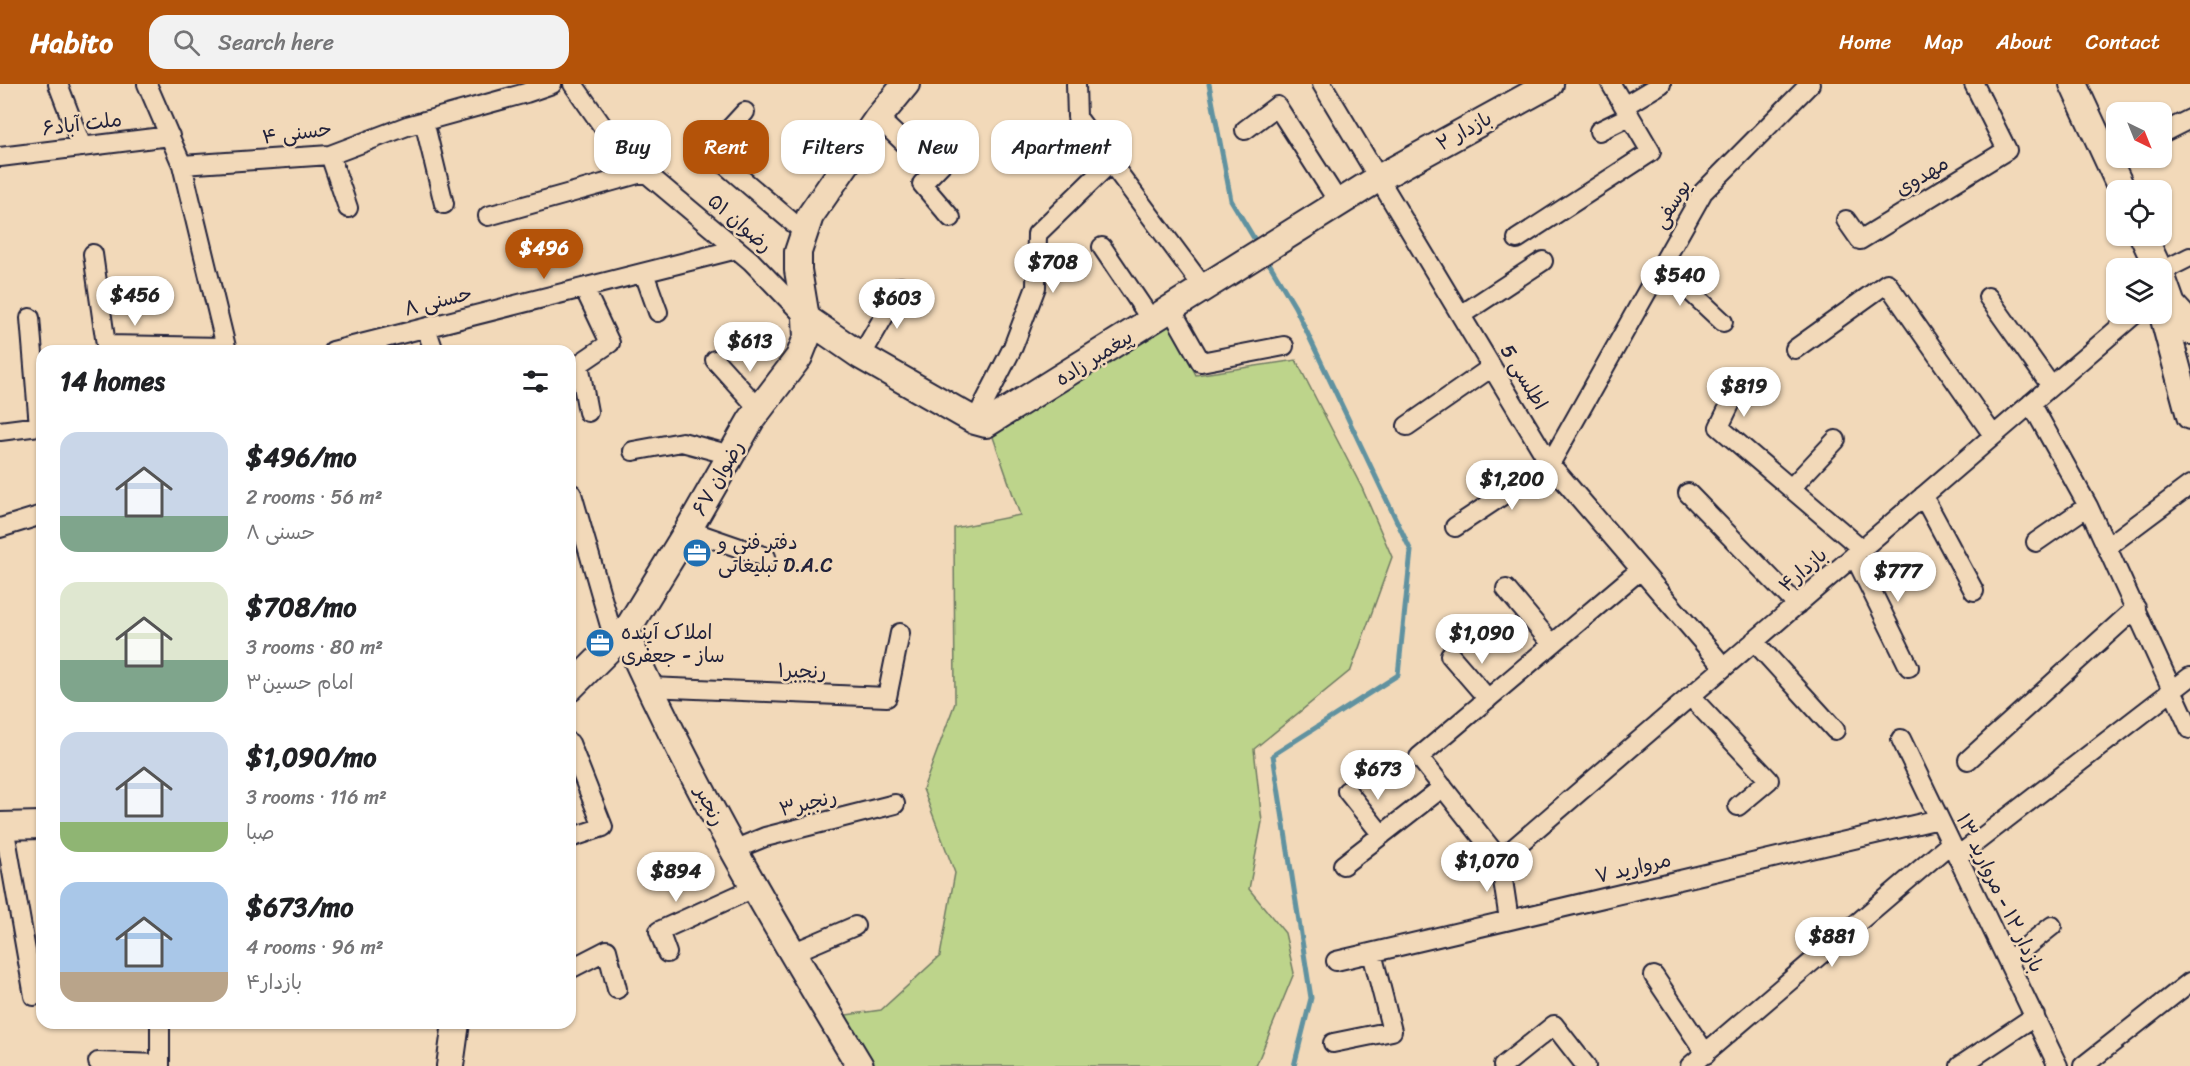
<!DOCTYPE html>
<meta charset="utf-8">
<style>
body{margin:0;font-family:Sriracha,"Playpen Sans Arabic",sans-serif;background:#f2f2f2;color:#202124;height:100vh;display:flex;flex-direction:column;font-size:22px;white-space:nowrap}
*{box-sizing:border-box;margin:0}
p{font-size:20px;color:#757577}
.icon{flex:none;width:33px;height:33px;fill:none;stroke:currentColor;stroke-width:2;stroke-linecap:round;stroke-linejoin:round}
.map{position:relative;flex:1;overflow:hidden}
.drawer{position:absolute;left:36px;top:261px;width:540px;height:684px;display:flex;flex-direction:column;background:#fff;border-radius:18px;box-shadow:0 2px 4px #0004}
.drawer>*{flex:none}
.hud{position:absolute;left:594px;top:36px;width:570px;height:54px;display:flex;gap:12px}
.needle{width:39px;rotate:137deg}
.fabs{position:absolute;left:2106px;top:18px;display:grid;gap:12px}
.fabs a{display:grid;place-items:center;width:66px;height:66px;border-radius:12px;background:#fff;box-shadow:0 2px 4px #0004;font-size:30px}
.price{position:absolute;translate:-50% -51px;padding:0 14px;border-radius:21px;background:#fff;color:#222;font-size:20px;line-height:39px;filter:drop-shadow(0 2px 3px #0008)}
.price::after{content:'';position:absolute;left:50%;top:36px;width:18px;height:14px;margin-left:-9px;background:inherit;clip-path:polygon(0 0,100% 0,50% 100%)}
.price.current{background:#b45309;color:#fff}
ul{padding:0;list-style:none}
li{display:flex;align-items:center;gap:18px;height:150px;padding:0 24px}
li span{display:grid;place-items:center;flex:none;width:168px;height:120px;border-radius:18px;color:#555}
li>.icon{margin-inline-start:auto}
span .icon{width:72px;height:72px;fill:#fffc;stroke-width:1}
li b{font-size:26px}
h2{display:flex;justify-content:space-between;align-items:center;height:72px;padding:0 24px;font-size:26px}
.chip{padding:0 21px;border-radius:18px;background:#fff;box-shadow:0 2px 4px #0004;font-size:21px;line-height:54px}
.chip.current{background:#b45309;color:#fff}
header{display:flex;align-items:center;gap:36px;box-sizing:border-box;height:84px;padding:0 30px;background:#b45309;color:#fff}
header strong{font-size:28px}
nav{display:flex;gap:33px;margin-inline-start:auto;font-size:21px}
.search{width:420px;height:54px;background:#f2f2f2;display:flex;align-items:center;gap:15px;box-sizing:border-box;padding:0 21px;border-radius:18px;color:#757577;font-size:22px}
.map>svg:first-child{display:block}
.green{fill:#bdd48b;stroke:#707b63;stroke-width:1.5}
.lines{fill:none;stroke-linecap:round;stroke-linejoin:round}
.stream{stroke:#6192a0;stroke-width:5}
.street-casing{stroke:#22223b;stroke-width:22}
.secondary-casing{stroke:#22223b;stroke-width:30}
.street{stroke:#f2d9b9;stroke-width:18}
.secondary{stroke:#f2d9b9;stroke-width:26}
.labels{text-anchor:middle;dominant-baseline:central;stroke-width:5;stroke-linejoin:round;paint-order:stroke}
.street-label{font-size:20px;fill:#22223b;stroke:#f2d9b9}
.poi-label{font-size:20px;fill:#22223b;stroke:#f2d9b9;text-anchor:start}
</style>
<header>
<strong>Habito</strong>
<div class="search"><svg class="icon" aria-label="search" viewBox="0 0 24 24"><circle cx="10" cy="10" r="6"/><path d="M15 15l6 6"/></svg>Search here</div>
<nav><a>Home</a><a>Map</a><a>About</a><a>Contact</a></nav>
</header>
<div class="map">
<svg width="2190" height="982" viewBox="0 0 2190 982">
<rect width="100%" height="100%" fill="#f2d9b9"/>
<filter id="ink" filterUnits="userSpaceOnUse"><feTurbulence type="fractalNoise" baseFrequency=".0167" numOctaves="2"/><feDisplacementMap in="SourceGraphic" scale="12" xChannelSelector="R" yChannelSelector="G"/><feConvolveMatrix kernelMatrix="1 2 1 2 8 2 1 2 1" color-interpolation-filters="sRGB"/></filter>
<g filter="url(#ink)">
<path class="green" d="M1171 241 1196 291 1296 276 1362 404 1392 473 1351 586 1254 665 1262 738 1249 805 1285 849 1294 889 1256 982H853L825 934 881 926 940 872 955 789 923 705 955 619 954 444 1020 431 992 350Z"/>
<g class="lines">
<path class="stream" d="M1209 0 1231 116 1258 161
M1266 174 1295 223 1411 467 1398 591 1273 671 1311 914 1294 982"/>
<g class="street-casing">
<path id="street" d="M58 0 82 63
M147 0 182 81 227 267
M573 0 620 67 751 177 806 234
M1076 0 1077 33 1204 204
M1322 0 1550 380 1724 583
M1624 22 1661 0
M745 28 709 67 804 148
M878 34 934 87
M424 37 444 120
M1245 46 1277 22 1339 119
M1599 47 1630 32
M2162 49 2190 35
M330 71 348 124
M0 73 170 52
M182 81 330 71 407 42 526 9 552 0
M488 132 645 88
M951 134 922 100 963 58
M1846 136 1860 156 2007 66 1974 0
M1517 155 1651 68 1611 0
M1102 163 1152 237
M93 170 106 261 225 263
M1662 181 1723 238
M2162 187 2190 173
M644 189 658 228
M584 204 610 259 579 280 588 328
M1988 213 2051 302
M1171 225 1201 278 1284 262
M1461 231 1543 177
M426 244 434 267
M1795 265 1887 199 1993 351
M333 267 737 165
M861 272 901 203
M715 276 759 325
M1736 308 1719 343 1862 465
M2031 319 2088 422 2190 645
M975 337 1013 263 1036 203 1037 150 1111 78
M1407 342 1492 283
M0 347 39 342 30 234
M633 367 682 358 731 371
M1791 404 1836 356
M1688 409 1797 521
M572 410 615 559
M1923 412 1974 507
M1455 443 1550 380 1703 108 1810 0
M0 444 42 431
M688 446 766 473
M2036 458 2088 422
M2107 463 2190 401
M1854 471 1909 583
M1506 505 1552 560
M1754 557 1835 646
M1450 571 1488 615
M649 603 887 613 900 549
M1690 612 1769 696 1738 722
M1901 655 2058 982
M570 659 603 743 570 754
M1968 676 2136 524
M1347 707 1382 751
M4 742 34 912
M733 766 765 753 895 720
M1958 772 2190 593
M1500 776 2135 230
M1343 781 1443 703
M1509 836 1500 776 1419 673 1640 486
M667 869 659 847 754 804
M792 869 855 842
M1336 877 1939 735
M2008 877 2052 842
M570 885 607 866 617 905
M1654 892 1706 970
M1333 959 1392 947 1372 869
M98 978 160 980
M160 982V939
M1503 982 1554 941 1586 982
M1690 982 1951 759
M1960 982 2035 932
M2083 982 2190 898"/>
</g>
<g class="secondary-casing">
<path id="secondary" d="M2073 0 2122 106
M2143 152 2158 184
M2162 193 2172 221 2182 232 2190 247
M2172 221 2164 235 2190 332
M806 234 861 272 975 337 986 340 1379 94 1550 0
M625 549C691 700 775 841 860 982
M570 604 625 549 688 446 751 336 799 273 807 253 806 234 798 186V168L810 132 878 34 906 0
M0 742 42 741
M450 982 456 939"/>
</g>
<use href="#street" class="street"/>
<use href="#secondary" class="secondary"/>
</g>
</g>
<defs>
<g id="office-disc" transform="scale(1.5)"><circle r="9.5" fill="#1f6fb2" stroke="#f2d9b9"/><path d="M-6-3h4V-5.5h4V-3h4V5H-6ZM-1-4.5V-3h2v-1.5ZM-6 0V1H6V0Z" fill="#fff"/></g>
</defs>
<g fill-rule="evenodd">
<use href="#office-disc" x="697" y="469"/>
<use href="#office-disc" x="600" y="559"/>
</g>
<g class="labels">
<g class="street-label">
<text transform="translate(82 40) rotate(-7)">ملت آباد۶</text>
<text transform="translate(1464 47) rotate(-29)">بازدار ۲</text>
<text transform="translate(297 49) rotate(-7)">حسنی ۴</text>
<text transform="translate(1922 92) rotate(-31)">مهدوی</text>
<text transform="translate(1672 120) rotate(-58)">یوسفی</text>
<text transform="translate(740 139) rotate(41)">رضوان ۵۱</text>
<text transform="translate(438 217) rotate(-14)">حسنی ۸</text>
<text transform="translate(1094 274) rotate(-32)">پیغمبر زاده</text>
<text transform="translate(1524 293) rotate(59)">اطلسی 5</text>
<text transform="translate(718 394) rotate(-60)">رضوان ۶۷</text>
<text transform="translate(1803 486) rotate(-41)">بازدار۴</text>
<text transform="translate(802 587) rotate(2)">رنجبر۱</text>
<text transform="translate(808 719) rotate(-14)">رنجبر۳</text>
<text transform="translate(710 722) rotate(63)">رنجبر</text>
<text transform="translate(1633 784) rotate(-13)">مروارید ۷</text>
<text transform="translate(2000 809) rotate(64)">بازدار ۱۲ - مروارید ۱۳</text>
</g>
<g class="poi-label">
<text x="718" y="458">دفتر فنی و<tspan x="718" dy="23">تبلیغاتی D.A.C</tspan></text>
<text x="621" y="548">املاک آینده<tspan x="621" dy="23">ساز - جعفری</tspan></text>
</g>
</g>
</svg>
<div class="fabs">
<a><svg class="needle" viewBox="-14 -14 28 28"><path d="M0-13l5 13h-10z" fill="#e53935"/><path d="M0 13l5-13h-10z" fill="#757577"/></svg></a>
<a><svg class="icon" aria-label="locate" viewBox="0 0 24 24"><circle cx="12" cy="12" r="6"/><path d="M12 2v4M12 18v4M2 12h4M18 12h4"/></svg></a>
<a><svg class="icon" aria-label="layers" viewBox="0 0 24 24"><path d="M12 4l9 5-9 5-9-5zM3 14l9 5 9-5"/></svg></a>
</div>
<b class="price current" style="left:544px;top:196px">$496</b>
<b class="price" style="left:1053px;top:210px">$708</b>
<b class="price" style="left:1680px;top:223px">$540</b>
<b class="price" style="left:135px;top:243px">$456</b>
<b class="price" style="left:897px;top:246px">$603</b>
<b class="price" style="left:750px;top:289px">$613</b>
<b class="price" style="left:1744px;top:334px">$819</b>
<b class="price" style="left:1512px;top:427px">$1,200</b>
<b class="price" style="left:1898px;top:519px">$777</b>
<b class="price" style="left:1482px;top:581px">$1,090</b>
<b class="price" style="left:1378px;top:717px">$673</b>
<b class="price" style="left:1487px;top:809px">$1,070</b>
<b class="price" style="left:676px;top:819px">$894</b>
<b class="price" style="left:1832px;top:884px">$881</b>
<div class="hud">
<a class="chip">Buy</a>
<a class="chip current">Rent</a>
<a class="chip">Filters</a>
<a class="chip">New</a>
<a class="chip">Apartment</a>
</div>
<section class="drawer">
<h2>14 homes<svg class="icon" aria-label="filters" viewBox="0 0 24 24"><path d="M4 7h16M4 17h16"/><circle cx="9" cy="7" r="2"/><circle cx="15" cy="17" r="2"/></svg></h2>
<ul>
<li><span style="background:linear-gradient(#c9d6e8 70%,#7fa58c 0)"><svg class="icon" aria-label="home" viewBox="0 0 24 24"><path d="M3 11l9-7 9 7M6 9v11h12V9"/></svg></span><div><b>$496/mo</b><p>2 rooms · 56 m²</p><p>حسنی ۸</p></div></li>
<li><span style="background:linear-gradient(#dfe7d0 65%,#7fa58c 0)"><svg class="icon" aria-label="home" viewBox="0 0 24 24"><path d="M3 11l9-7 9 7M6 9v11h12V9"/></svg></span><div><b>$708/mo</b><p>3 rooms · 80 m²</p><p>امام حسین۳</p></div></li>
<li><span style="background:linear-gradient(#c9d6e8 75%,#8fb573 0)"><svg class="icon" aria-label="home" viewBox="0 0 24 24"><path d="M3 11l9-7 9 7M6 9v11h12V9"/></svg></span><div><b>$1,090/mo</b><p>3 rooms · 116 m²</p><p>صبا</p></div></li>
<li><span style="background:linear-gradient(#a9c7e8 75%,#b9a48a 0)"><svg class="icon" aria-label="home" viewBox="0 0 24 24"><path d="M3 11l9-7 9 7M6 9v11h12V9"/></svg></span><div><b>$673/mo</b><p>4 rooms · 96 m²</p><p>بازدار۴</p></div></li>
</ul>
</section>
</div>
